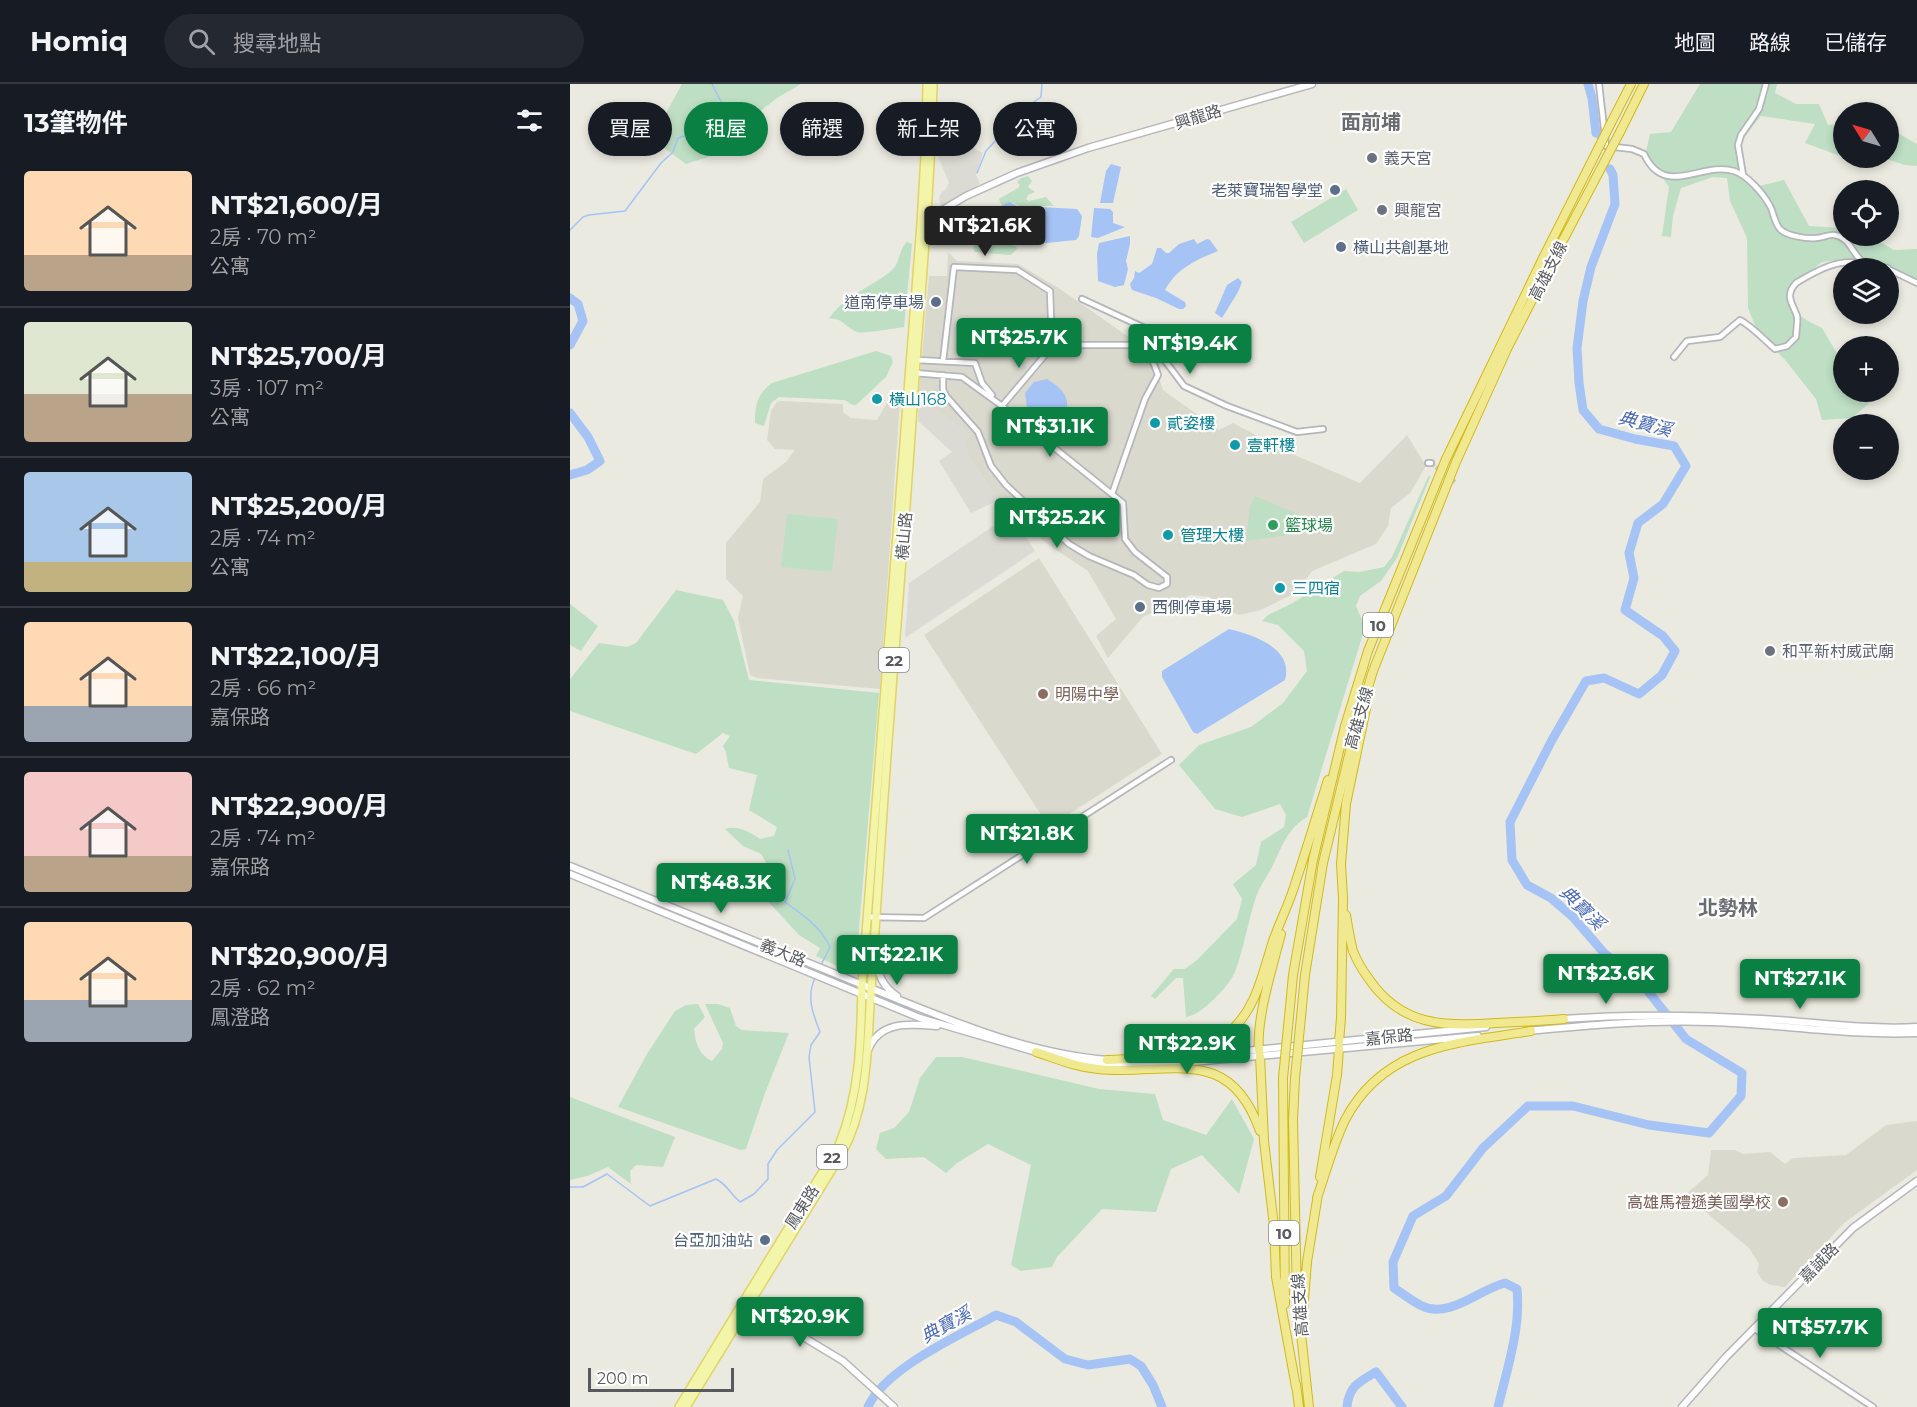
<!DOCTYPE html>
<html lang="zh-TW">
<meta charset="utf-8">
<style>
body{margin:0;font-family:Montserrat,"Noto Sans TC",sans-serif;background:#242831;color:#f1f3f6;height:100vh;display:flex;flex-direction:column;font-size:22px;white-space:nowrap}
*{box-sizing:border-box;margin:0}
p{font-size:20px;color:#9ea1a6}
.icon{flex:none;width:33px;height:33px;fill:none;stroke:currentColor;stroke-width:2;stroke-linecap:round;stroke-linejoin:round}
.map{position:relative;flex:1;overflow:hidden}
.details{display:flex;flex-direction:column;background:#171b24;width:570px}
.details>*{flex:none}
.guide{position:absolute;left:18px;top:18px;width:570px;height:54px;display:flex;gap:12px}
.needle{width:39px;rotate:307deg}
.controls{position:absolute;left:1263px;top:18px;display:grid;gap:12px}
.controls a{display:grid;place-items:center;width:66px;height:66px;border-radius:50%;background:#171b24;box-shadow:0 3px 9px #0003;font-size:30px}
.scale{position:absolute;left:18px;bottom:15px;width:146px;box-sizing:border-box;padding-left:6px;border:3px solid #595a5f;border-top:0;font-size:16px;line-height:21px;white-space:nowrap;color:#595a5f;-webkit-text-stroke:4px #fff;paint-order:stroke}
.price{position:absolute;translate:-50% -51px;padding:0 14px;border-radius:6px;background:#0b8043;color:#fff;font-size:20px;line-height:39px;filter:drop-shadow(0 2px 3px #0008)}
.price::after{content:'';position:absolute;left:50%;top:36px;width:18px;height:14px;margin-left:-9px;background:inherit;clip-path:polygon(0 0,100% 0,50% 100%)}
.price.on{background:#222;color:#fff}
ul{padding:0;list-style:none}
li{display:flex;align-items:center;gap:18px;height:150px;padding:0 24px}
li+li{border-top:2px solid #363941}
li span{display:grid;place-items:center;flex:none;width:168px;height:120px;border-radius:6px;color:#555}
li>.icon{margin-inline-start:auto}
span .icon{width:72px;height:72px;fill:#fffc;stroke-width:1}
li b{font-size:26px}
h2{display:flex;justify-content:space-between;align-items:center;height:72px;padding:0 24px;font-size:26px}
.tag{padding:0 21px;border-radius:27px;background:#171b24;box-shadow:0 3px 9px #0003;font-size:21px;line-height:54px}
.tag.on{background:#0b8043;color:#fff}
header{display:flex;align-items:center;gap:36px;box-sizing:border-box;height:84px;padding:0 30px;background:#171b24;border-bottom:2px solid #363941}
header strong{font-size:28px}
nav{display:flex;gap:33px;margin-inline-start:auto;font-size:21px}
.search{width:420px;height:54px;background:#242831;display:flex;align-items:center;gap:15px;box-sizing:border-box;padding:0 21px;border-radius:33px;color:#9ea1a6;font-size:22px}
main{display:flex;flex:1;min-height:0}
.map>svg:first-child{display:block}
.industrial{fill:#dbdbd4}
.education{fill:#dad9ce}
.green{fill:#bedfc4}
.water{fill:#a5c3f5}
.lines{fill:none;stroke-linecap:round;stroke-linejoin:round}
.stream{stroke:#a5c3f5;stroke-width:1.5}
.river{stroke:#a5c3f5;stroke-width:9}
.street-tunnel{stroke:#c6c6c0;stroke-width:4.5;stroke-dasharray:4.5 2;stroke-linecap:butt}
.street-casing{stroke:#b5b6bb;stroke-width:8}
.secondary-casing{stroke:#b6b7bd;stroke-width:9}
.primary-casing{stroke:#e0d462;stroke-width:10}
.highway-casing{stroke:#d1b918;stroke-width:10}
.street{stroke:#fff;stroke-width:4.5}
.secondary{stroke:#fff;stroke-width:6}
.primary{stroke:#f3f5aa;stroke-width:7}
.highway{stroke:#f0e991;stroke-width:8}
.highway-bridge-casing{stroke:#d1b918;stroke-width:10;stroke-linecap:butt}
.highway-bridge{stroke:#f0e991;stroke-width:8}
.worship-dot{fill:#6b7280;stroke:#fff;stroke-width:2}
.service-dot{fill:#5c6f8a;stroke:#fff;stroke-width:2}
.culture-dot{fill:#0f9aa8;stroke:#fff;stroke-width:2}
.leisure-dot{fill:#2e9e5b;stroke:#fff;stroke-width:2}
.education-dot{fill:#8d6e63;stroke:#fff;stroke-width:2}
.labels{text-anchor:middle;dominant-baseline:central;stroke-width:4.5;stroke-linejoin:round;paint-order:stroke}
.shield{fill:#fff;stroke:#8b8c8f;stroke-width:1.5}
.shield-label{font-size:15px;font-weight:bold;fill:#595a5f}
.street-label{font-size:16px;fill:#595a5f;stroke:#fff}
.worship-label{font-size:16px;fill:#5b616d;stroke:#fff;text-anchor:start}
.service-label{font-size:16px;fill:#4e5e75;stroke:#fff;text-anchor:end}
.culture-label{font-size:16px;fill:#0d838f;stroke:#fff;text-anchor:start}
.leisure-label{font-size:16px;fill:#27864d;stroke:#fff;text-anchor:start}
.education-label{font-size:16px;fill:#785e54;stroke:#fff;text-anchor:start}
.water-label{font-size:18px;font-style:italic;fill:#4c6bb4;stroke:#fff}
.quarter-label{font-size:20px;font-weight:bold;fill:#6a6c71;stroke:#fff}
</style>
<header>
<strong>Homiq</strong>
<div class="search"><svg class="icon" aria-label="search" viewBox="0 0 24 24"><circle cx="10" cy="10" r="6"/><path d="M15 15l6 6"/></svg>搜尋地點</div>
<nav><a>地圖</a><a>路線</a><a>已儲存</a></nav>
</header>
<main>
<section class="details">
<h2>13筆物件<svg class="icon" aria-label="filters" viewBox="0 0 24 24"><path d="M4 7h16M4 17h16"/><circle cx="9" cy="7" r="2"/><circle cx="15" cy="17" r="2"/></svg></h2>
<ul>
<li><span style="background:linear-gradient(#ffd9b3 70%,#b9a48a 0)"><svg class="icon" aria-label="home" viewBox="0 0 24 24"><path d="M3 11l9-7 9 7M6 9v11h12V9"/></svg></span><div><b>NT$21,600/月</b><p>2房 · 70 m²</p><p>公寓</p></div></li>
<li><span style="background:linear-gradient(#dfe7d0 60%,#b9a48a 0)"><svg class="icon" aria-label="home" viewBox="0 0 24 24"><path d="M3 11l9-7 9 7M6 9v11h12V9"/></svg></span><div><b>NT$25,700/月</b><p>3房 · 107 m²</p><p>公寓</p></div></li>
<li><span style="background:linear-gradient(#a9c7e8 75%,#c2b280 0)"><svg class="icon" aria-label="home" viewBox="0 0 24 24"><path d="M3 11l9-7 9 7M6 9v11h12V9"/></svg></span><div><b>NT$25,200/月</b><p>2房 · 74 m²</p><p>公寓</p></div></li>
<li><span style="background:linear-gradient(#ffd9b3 70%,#9aa5b1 0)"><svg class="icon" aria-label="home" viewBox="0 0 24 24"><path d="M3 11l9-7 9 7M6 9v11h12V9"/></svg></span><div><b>NT$22,100/月</b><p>2房 · 66 m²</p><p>嘉保路</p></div></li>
<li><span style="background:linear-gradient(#f6c9c9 70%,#b9a48a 0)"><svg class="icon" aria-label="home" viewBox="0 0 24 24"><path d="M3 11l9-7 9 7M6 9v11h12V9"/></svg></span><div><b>NT$22,900/月</b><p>2房 · 74 m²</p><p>嘉保路</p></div></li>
<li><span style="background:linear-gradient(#ffd9b3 65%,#9aa5b1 0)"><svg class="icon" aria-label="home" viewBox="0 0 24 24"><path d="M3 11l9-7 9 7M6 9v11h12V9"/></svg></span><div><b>NT$20,900/月</b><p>2房 · 62 m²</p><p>鳳澄路</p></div></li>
</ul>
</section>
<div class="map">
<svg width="1347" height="1323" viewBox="0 0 1347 1323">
<rect width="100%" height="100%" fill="#eaeae0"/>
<path class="industrial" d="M367 41 382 50 381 52 413 69 406 91 410 100 371 122 369 114 371 109 376 105 379 99 366 67Z
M349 307 352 308 353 315 400 351 401 376 429 416 401 429 369 377 382 368 348 337Z
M441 430 465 467 335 554 339 499Z"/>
<path class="education" d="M378 168 387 177 448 180 490 205 563 256 583 276 593 306 649 346 663 339 713 366 790 399 837 351 856 382 840 409 821 424 818 442 806 460 742 487 727 508 691 526 669 531 648 521 639 513 621 511 573 533 538 574 526 552 546 535 518 487 476 459 429 416 401 376 394 358 400 351 352 315V308L349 307 359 192H377Z
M211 317 273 320V328L281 334 307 336 317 319 330 317 310 605 187 594 180 591 168 534 173 512 156 495V459L190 418 193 395 216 378 225 366 205 365 197 356 201 327 207 318Z
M469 474 592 670 479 743 354 551Z
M1347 1037V1086L1274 1139 1215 1203 1201 1201 1193 1197 1187 1188 1189 1180 1179 1164 1115 1111 1138 1091 1141 1066H1165L1173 1070 1200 1068 1215 1080 1223 1074 1276 1071 1316 1041Z"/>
<path class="green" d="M112 0H231L207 14 175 39 154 68 116 80 82 55Z
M1130 0H1207L1205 9 1226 20H1249L1258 41 1273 40V73L1235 59 1245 40 1191 32C1163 66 1167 64 1181 104L1214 96 1239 142 1273 144 1274 152H1300L1324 166 1347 165V199L1341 200 1319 188 1318 184H1309L1277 175 1252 178 1232 193 1221 207V226L1238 237 1252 244 1272 278 1273 286 1274 308 1311 309 1282 334 1252 336 1246 315 1216 277 1186 244 1178 224 1177 154 1160 117 1157 94 1143 93 1111 104 1103 132 1101 153 1092 152 1099 103 1082 79 1076 68 1080 50 1101 48Z
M1319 44 1347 60V82L1335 81 1313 74H1275H1318Z
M458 92 462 97 458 103 465 108 458 111 456 115 459 117 476 113 484 122H464L462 125 453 127 449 122 443 119 432 123 429 115 448 104 450 101 447 98 451 94Z
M776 105 788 126 734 159 721 138Z
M411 154 446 162 447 165 441 171 405 168 403 163Z
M337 158 342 160 334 243C327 244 292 250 287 248 276 244 271 232 258 235 262 231 266 225 271 221 286 207 306 200 322 186 331 178 328 166 337 158Z
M306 267 321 272 323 278 316 293 286 321H283L274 316 209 313 201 319 194 342 185 339C185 321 187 310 202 299Z
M861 391 827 474 811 497 790 512 786 522 795 543 737 733C718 744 712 762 703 781 698 792 690 801 686 813 678 837 674 864 665 888 659 902 631 932 616 933L613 894H606L585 915 581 912 604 885H615L627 876 667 835 672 815 663 800 686 781 691 758 714 743 716 731 710 720 672 733 645 725 609 681 629 661 681 643 713 619 737 587 734 567 708 541 692 537 698 531 721 520 774 487 789 488 814 483 822 473 858 393Z
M685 412 732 432 725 450 676 457 680 422Z
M217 430 268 435 262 488 211 483Z
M106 506 153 516 164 537 179 596 309 609 286 880 278 887 246 872 250 864 229 851 194 813 198 782 191 770 173 762 155 745C167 741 180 748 190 755L204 752 207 743 179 726 187 691 159 684 156 668 153 662 160 652 153 649 126 670 0 627V595L29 559 57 563 66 559Z
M0 520 28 542 11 567 0 561Z
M128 920 135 933 124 945C125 958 129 971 142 977L152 965 153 959 135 920H148L160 924 166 942 172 946 219 949 195 1009 176 1065 171 1066 48 1023 77 970 105 927 116 921Z
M366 973H392L529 1005 585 1010 593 1036 636 1051 662 1015 684 1055 669 1110 632 1071 601 1085 586 1128 532 1125 487 1173 482 1183 451 1187 441 1181 461 1081 418 1060 387 1079 376 1089 354 1073 316 1075 306 1065 310 1049 324 1044 339 1028 350 994Z
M0 1013 105 1053 93 1083 66 1081 60 1087 61 1100 38 1083 17 1092 0 1096Z"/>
<path class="water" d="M541 80 551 83 543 119H530L536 87Z
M439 118 457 127 470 123 507 125 512 132 509 152 506 156C482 158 421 168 405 147L411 138C425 137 427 122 439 118Z
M524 124 540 125 543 128V139L555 143 528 154 521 153Z
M560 152V160L556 177 558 185 554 201 545 203 528 197 527 170 529 159Z
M624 155 627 160 637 155 640 156 648 167C626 176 607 184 595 206L615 218 616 222 613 225H609L586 214 562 206 560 200 564 194 565 187 569 189 582 180 587 164H591L596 169H599L609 160Z
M668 194 672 198 668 208 652 234 645 229 657 201Z
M477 295C487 301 499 310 497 323 496 332 492 330 494 343L491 347C484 338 479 329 467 332L457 323 455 309 464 298Z
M659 545C683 551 724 564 715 596L627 650 623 648 592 593V587Z"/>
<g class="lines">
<path class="stream" d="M1026 49 1029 57
M1037 78 1040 85
M407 89 416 67 458 22 471 13 472 0
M0 146 13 133 19 131 55 127 91 79 103 68 108 54C123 47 132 56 148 54 168 34 151 21 142 0
M218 766 225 795 215 818C232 830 251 843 260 863L251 881
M0 1103H13L37 1090 80 1122 146 1095C159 1102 159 1109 170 1118L184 1110 198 1095V1080L207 1066 245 1028 239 973 241 961 250 948C243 930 236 913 245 894"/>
<path class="river" d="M1018 0 1022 14 1026 49
M0 214 8 220 13 237 0 261
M0 329 18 353 30 377 17 386 0 391
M298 1323C315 1284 389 1252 426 1231L446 1238 495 1275 518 1281 560 1275 571 1282 583 1301 592 1323
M777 1323C779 1302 789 1298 806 1288L832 1323
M928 1323C937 1285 951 1244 947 1205L935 1199C908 1206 879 1235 852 1222 842 1217 833 1210 824 1204L823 1178 843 1132 876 1112 913 1064 958 1022H1003L1079 1041 1139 1049 1171 1012 1172 989 1116 955 1073 901 1034 869 1003 833 981 814 957 801 942 776 940 738 982 656 1016 597 1034 594 1069 610 1092 591 1105 567 1093 552 1055 526 1064 494 1059 469 1068 439 1093 420 1116 382 1104 362 1065 355 1029 345 1013 326 1009 299 1007 264 1013 217 1021 183 1045 120 1043 91 1040 85"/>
<path class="street-tunnel" d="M861 379 885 398"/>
<g class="street-casing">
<path id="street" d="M1029 0 1036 62 1062 65 1074 70C1095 115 1131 77 1164 87 1177 91 1193 109 1200 122 1204 129 1204 140 1211 146 1218 152 1237 155 1246 154 1252 154 1259 150 1264 151 1280 153 1282 170 1293 178
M1173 91 1168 61 1171 51 1189 25 1196 0
M1318 185 1347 199
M512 215 579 246 593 274 614 302 657 322 727 348 753 345
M482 261H569C580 267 584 280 588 291L575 315 542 410
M1104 273 1117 257 1150 253 1170 236C1184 244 1192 254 1205 265L1217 262 1226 253C1226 247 1228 239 1227 232 1223 220 1214 212 1226 199 1262 177 1276 173 1318 184
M347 276 405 279 412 299 422 311
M373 277 384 183 447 186 480 207 482 261 475 271 432 322
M345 289 392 293 432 322 553 419 555 455 565 468 597 493V500L589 504 578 501 564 491 519 472 499 460 436 401 421 382 408 348 376 312 373 305V291
M858 379H861
M298 833 354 834 601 676
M1185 1245 1303 1323"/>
</g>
<g class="secondary-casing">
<path id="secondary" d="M354 137 396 112 447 89 518 64 742 0
M0 782C94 820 189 859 283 897 365 930 452 970 540 976
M0 790 350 934 470 969
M306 873C307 890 313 903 327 912
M992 935C1059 930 1126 931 1192 935 1244 938 1295 946 1347 943
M957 947C1019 941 1079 936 1141 938 1209 940 1278 952 1347 949
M298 966C310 936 341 940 367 942
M494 974 549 982H579L908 952
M595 975 916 943
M177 1219 273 1277 324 1323
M1112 1323 1156 1273 1283 1144 1347 1097"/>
</g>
<g class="primary-casing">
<path id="primary" d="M109 1323 269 1061C290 1010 291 956 292 901L351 140 356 55 357 0
M116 1323 272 1069C299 1020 297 961 301 906 305 846 309 787 313 728 323 582 336 437 345 291 352 194 361 97 363 0"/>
</g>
<g class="highway-casing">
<path id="highway" d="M1042 37 1061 0
M1050 48 1074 0
M776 831C778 843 780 856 783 867 787 877 793 887 799 895 831 942 874 943 926 939 949 938 972 937 994 935
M719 933 723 891 743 776 775 642 798 567 876 375 973 174
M731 933 735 891 753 779 785 646 803 587 886 378 937 265 979 183
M769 958 771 934 773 814 771 780 776 720 797 620
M689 966C686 935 703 881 711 850
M466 968C487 975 506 983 528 985 599 992 659 958 690 1047
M690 972 694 1057 704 1142 706 1193 726 1303
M537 976C573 974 628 974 657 950 686 927 692 891 703 857 710 837 720 818 726 797 737 764 747 730 758 696
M713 994 715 1220
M725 994 723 1036 727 1213 739 1323
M750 1093 767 991 769 965
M747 1114C756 1088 763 1061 775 1036 814 961 888 959 961 947
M733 1229 737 1178 748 1110
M726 1300 729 1323"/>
</g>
<use href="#street" class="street"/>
<use href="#secondary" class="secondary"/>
<use href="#primary" class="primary"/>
<use href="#highway" class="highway"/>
<g class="highway-bridge-casing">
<path id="highway-bridge" d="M973 174 1042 37
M979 183 1050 48
M713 994 719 933
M725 994 731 933"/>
</g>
<use href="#highway-bridge" class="highway-bridge"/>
</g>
<g class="worship-dot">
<circle cx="802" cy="74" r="6"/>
<circle cx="812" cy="126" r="6"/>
<circle cx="1200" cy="567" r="6"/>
</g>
<g class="service-dot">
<circle cx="765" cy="106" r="6"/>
<circle cx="771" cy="163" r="6"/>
<circle cx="366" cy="218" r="6"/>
<circle cx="570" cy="523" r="6"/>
<circle cx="195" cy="1156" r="6"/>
</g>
<g class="culture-dot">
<circle cx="307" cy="315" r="6"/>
<circle cx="585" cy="339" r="6"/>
<circle cx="665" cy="361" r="6"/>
<circle cx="598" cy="451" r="6"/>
<circle cx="710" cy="504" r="6"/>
</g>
<circle class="leisure-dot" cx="703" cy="441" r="6"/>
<g class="education-dot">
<circle cx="473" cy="610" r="6"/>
<circle cx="1213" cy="1118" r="6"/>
</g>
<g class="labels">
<g class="shield">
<rect x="793" y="529" width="30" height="24" rx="4.5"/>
<rect x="309" y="564" width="30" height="24" rx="4.5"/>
<rect x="247" y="1061" width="30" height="24" rx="4.5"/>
<rect x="699" y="1137" width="30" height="24" rx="4.5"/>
</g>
<g class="shield-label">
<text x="808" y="541">10</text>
<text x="324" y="576">22</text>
<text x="262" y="1073">22</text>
<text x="714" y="1149">10</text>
</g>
<g class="street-label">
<text transform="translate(628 33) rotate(-17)">興龍路</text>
<text transform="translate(978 187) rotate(-63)">高雄支線</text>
<text transform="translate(334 452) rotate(-85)">橫山路</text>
<text transform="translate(789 634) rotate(-74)">高雄支線</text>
<text transform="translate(213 869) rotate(22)">義大路</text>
<text transform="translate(819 953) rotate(-6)">嘉保路</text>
<text transform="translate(232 1123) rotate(-58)">鳳東路</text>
<text transform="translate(1249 1179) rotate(-46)">嘉誠路</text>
<text transform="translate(730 1221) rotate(-94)">高雄支線</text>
</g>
<g class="worship-label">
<text x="814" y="74">義天宮</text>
<text x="824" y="126">興龍宮</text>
<text x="1212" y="567">和平新村威武廟</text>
</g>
<g class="service-label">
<text x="753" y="106">老萊寶瑞智學堂</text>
<text x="783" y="163" text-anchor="start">橫山共創基地</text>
<text x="354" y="218">道南停車場</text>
<text x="582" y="523" text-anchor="start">西側停車場</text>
<text x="183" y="1156">台亞加油站</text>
</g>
<g class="culture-label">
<text x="319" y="315">橫山168</text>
<text x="597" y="339">貳姿樓</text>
<text x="677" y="361">壹軒樓</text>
<text x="610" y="451">管理大樓</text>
<text x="722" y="504">三四宿</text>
</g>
<g class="leisure-label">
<text x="715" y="441">籃球場</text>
</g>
<g class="education-label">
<text x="485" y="610">明陽中學</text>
<text x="1201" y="1118" text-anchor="end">高雄馬禮遜美國學校</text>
</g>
<g class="water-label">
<text transform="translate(1075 340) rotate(15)">典寶溪</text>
<text transform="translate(1012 824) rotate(44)">典寶溪</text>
<text transform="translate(376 1241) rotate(-29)">典寶溪</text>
</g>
<g class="quarter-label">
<text x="801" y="38">面前埔</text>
<text x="1158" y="824">北勢林</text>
</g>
</g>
</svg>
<div class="controls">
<a><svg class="needle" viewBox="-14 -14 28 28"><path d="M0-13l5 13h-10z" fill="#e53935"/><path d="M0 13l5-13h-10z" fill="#9ea1a6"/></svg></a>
<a><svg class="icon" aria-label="locate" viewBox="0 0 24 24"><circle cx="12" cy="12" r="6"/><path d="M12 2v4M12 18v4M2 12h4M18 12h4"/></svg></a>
<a><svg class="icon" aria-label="layers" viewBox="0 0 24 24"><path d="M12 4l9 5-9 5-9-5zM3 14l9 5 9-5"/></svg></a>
<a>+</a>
<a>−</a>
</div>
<div class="scale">200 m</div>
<b class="price on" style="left:415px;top:173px">NT$21.6K</b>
<b class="price" style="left:449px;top:285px">NT$25.7K</b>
<b class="price" style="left:620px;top:291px">NT$19.4K</b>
<b class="price" style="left:480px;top:374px">NT$31.1K</b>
<b class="price" style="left:487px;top:465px">NT$25.2K</b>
<b class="price" style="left:457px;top:781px">NT$21.8K</b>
<b class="price" style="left:151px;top:830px">NT$48.3K</b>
<b class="price" style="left:327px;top:902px">NT$22.1K</b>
<b class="price" style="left:1036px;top:921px">NT$23.6K</b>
<b class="price" style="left:1230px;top:926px">NT$27.1K</b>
<b class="price" style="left:617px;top:991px">NT$22.9K</b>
<b class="price" style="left:230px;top:1264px">NT$20.9K</b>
<b class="price" style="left:1250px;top:1275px">NT$57.7K</b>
<div class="guide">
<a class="tag">買屋</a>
<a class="tag on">租屋</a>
<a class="tag">篩選</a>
<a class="tag">新上架</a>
<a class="tag">公寓</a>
</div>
</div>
</main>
